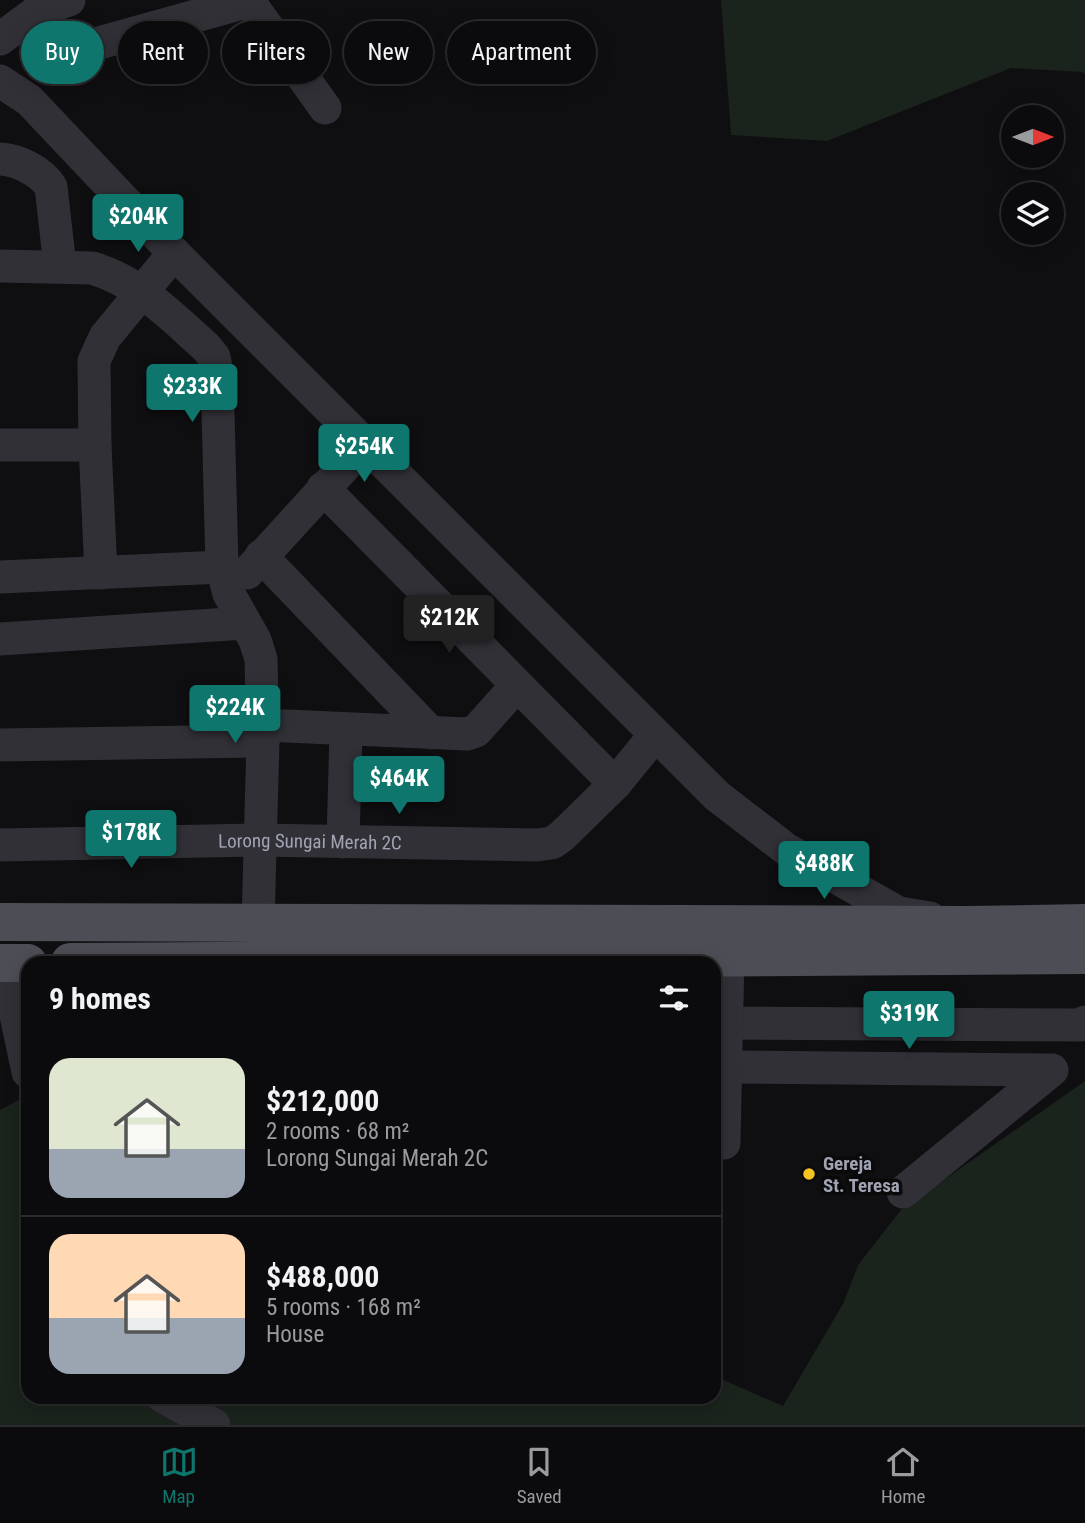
<!DOCTYPE html>
<meta charset="utf-8">
<style>
body{margin:0;font-family:"Roboto Condensed",sans-serif;background:#141416;color:#f1f3f6;height:100vh;display:flex;flex-direction:column;font-size:26px;white-space:nowrap}
*{box-sizing:border-box;margin:0}
p{font-size:23px;color:#9a9b9d}
.icon{flex:none;width:38px;height:38px;fill:none;stroke:currentColor;stroke-width:2;stroke-linecap:round;stroke-linejoin:round}
.map{position:relative;flex:1;overflow:hidden}
.panel{position:absolute;left:21px;top:956px;width:700px;height:448px;display:flex;flex-direction:column;background:#0b0b0d;border-radius:21px;box-shadow:0 4px 18px #0003,0 0 0 2px #2b2b2e}
.panel>*{flex:none}
.top-card{position:absolute;left:21px;top:21px;width:700px;height:63px;display:flex;gap:14px}
.needle{width:46px;rotate:90deg}
.controls{position:absolute;left:1001px;top:105px;display:grid;gap:14px}
.controls a{display:grid;place-items:center;width:63px;height:63px;border-radius:50%;background:#0b0b0d;box-shadow:0 4px 18px #0003,0 0 0 2px #2b2b2e;font-size:35px}
.price{position:absolute;translate:-50% -60px;padding:0 16px;border-radius:7px;background:#0f766e;color:#fff;font-size:23px;line-height:46px;filter:drop-shadow(0 2px 4px #0008)}
.price::after{content:'';position:absolute;left:50%;top:42px;width:21px;height:16px;margin-left:-10px;background:inherit;clip-path:polygon(0 0,100% 0,50% 100%)}
.price.selected{background:#222;color:#fff}
ul{padding:0;list-style:none}
li{display:flex;align-items:center;gap:21px;height:175px;padding:0 28px}
li+li{border-top:2px solid #2b2b2e}
li span{display:grid;place-items:center;flex:none;width:196px;height:140px;border-radius:21px;color:#555}
li>.icon{margin-inline-start:auto}
span .icon{width:84px;height:84px;fill:#fffc;stroke-width:1}
li b{font-size:30px}
h2{display:flex;justify-content:space-between;align-items:center;height:84px;padding:0 28px;font-size:30px}
.pill{padding:0 24px;border-radius:32px;background:#0b0b0d;box-shadow:0 4px 18px #0003,0 0 0 2px #2b2b2e;font-size:24px;line-height:63px}
.pill.selected{background:#0f766e;color:#fff}
.tabs{display:flex;justify-content:space-around;align-items:center;height:98px;border-top:2px solid #2b2b2e;background:#0b0b0d;font-size:19px;color:#9a9b9d}
.tabs a{display:grid;justify-items:center;gap:4px}
.tabs .selected{color:#0f766e}
.map>svg:first-child{display:block}
.green{fill:#1b231d}
.lines{fill:none;stroke-linecap:round;stroke-linejoin:round}
.minor{stroke:#303036;stroke-width:33}
.major{stroke:#4c4d55;stroke-width:38}
.poi-dot{fill:#f6c422;stroke:#0a0a0b;stroke-width:2.5}
.labels{text-anchor:middle;dominant-baseline:central;stroke-width:7;stroke-linejoin:round;paint-order:stroke}
.street-label{font-size:19px;fill:#a0a3b2;stroke:#0a0a0b}
.poi-label{font-size:19px;font-weight:bold;fill:#a0a3b2;stroke:#0a0a0b;text-anchor:start}
</style>
<div class="map">
<svg width="1085" height="1425" viewBox="0 0 1085 1425">
<rect width="100%" height="100%" fill="#0f0f11"/>
<path class="green" d="M721 0H1085V74L1082 72 1011 68 827 141 731 135Z
M1085 1081V1425H0V1110L28 1095V1396H714V1376L783 1406 844 1302 858 1265 901 1210Z"/>
<g class="lines">
<g class="minor">
<path d="M248 0 325 108"/>
<path d="M0 39 39 10 69 0"/>
<path d="M92 45 249 1"/>
<path d="M0 81 29 100 174 253 717 796 786 849 899 913 930 918"/>
<path d="M0 159C18 160 41 171 51 187L60 266"/>
<path d="M0 266 92 268C138 281 171 316 206 347L214 357 217 373 222 567 229 594 255 640 261 659 263 741 258 924"/>
<path d="M0 445H95"/>
<path d="M323 488 615 784"/>
<path d="M261 556 431 733"/>
<path d="M101 573 95 445 94 361 105 337 174 253"/>
<path d="M247 573 366 443"/>
<path d="M0 577 222 567"/>
<path d="M0 639 245 623"/>
<path d="M263 725 467 734 476 731 517 685"/>
<path d="M0 745 263 741"/>
<path d="M343 842 346 730"/>
<path id="s1" d="M0 845 261 840 537 845 552 843 562 836 615 784 655 735"/>
<path d="M5 963 28 1072"/>
<path d="M714 1023 1081 1025 1085 1022"/>
<path d="M725 1067 1052 1070 903 1192"/>
<path d="M724 1143 728 957"/>
<path d="M162 1396 214 1425"/>
</g>
<path class="major" d="M0 922 966 925 1085 923
M70 962 1085 955
M0 963H28"/>
</g>
<circle class="poi-dot" cx="809" cy="1174" r="7"/>
<g class="labels">
<g class="street-label">
<text stroke="none"><textPath href="#s1" startOffset="310">Lorong Sungai Merah 2C</textPath></text>
</g>
<g class="poi-label">
<text x="823" y="1163">Gereja<tspan x="823" dy="22">St. Teresa</tspan></text>
</g>
</g>
</svg>
<div class="controls">
<a><svg class="needle" viewBox="-14 -14 28 28"><path d="M0-13l5 13h-10z" fill="#e53935"/><path d="M0 13l5-13h-10z" fill="#9a9b9d"/></svg></a>
<a><svg class="icon" aria-label="layers" viewBox="0 0 24 24"><path d="M12 4l9 5-9 5-9-5zM3 14l9 5 9-5"/></svg></a>
</div>
<b class="price" style="left:138px;top:254px">$204K</b>
<b class="price" style="left:192px;top:424px">$233K</b>
<b class="price" style="left:364px;top:484px">$254K</b>
<b class="price selected" style="left:449px;top:655px">$212K</b>
<b class="price" style="left:235px;top:745px">$224K</b>
<b class="price" style="left:399px;top:816px">$464K</b>
<b class="price" style="left:131px;top:870px">$178K</b>
<b class="price" style="left:824px;top:901px">$488K</b>
<b class="price" style="left:909px;top:1051px">$319K</b>
<div class="top-card">
<a class="pill selected">Buy</a>
<a class="pill">Rent</a>
<a class="pill">Filters</a>
<a class="pill">New</a>
<a class="pill">Apartment</a>
</div>
<section class="panel">
<h2>9 homes<svg class="icon" aria-label="filters" viewBox="0 0 24 24"><path d="M4 7h16M4 17h16"/><circle cx="9" cy="7" r="2"/><circle cx="15" cy="17" r="2"/></svg></h2>
<ul>
<li><span style="background:linear-gradient(#dfe7d0 65%,#9aa5b1 0)"><svg class="icon" aria-label="home" viewBox="0 0 24 24"><path d="M3 11l9-7 9 7M6 9v11h12V9"/></svg></span><div><b>$212,000</b><p>2 rooms · 68 m²</p><p>Lorong Sungai Merah 2C</p></div></li>
<li><span style="background:linear-gradient(#ffd9b3 60%,#9aa5b1 0)"><svg class="icon" aria-label="home" viewBox="0 0 24 24"><path d="M3 11l9-7 9 7M6 9v11h12V9"/></svg></span><div><b>$488,000</b><p>5 rooms · 168 m²</p><p>House</p></div></li>
</ul>
</section>
</div>
<nav class="tabs">
<a class="selected"><svg class="icon" aria-label="map" viewBox="0 0 24 24"><path d="M3 6l6-2 6 2 6-2v14l-6 2-6-2-6 2zM9 4v14M15 6v14"/></svg>Map</a>
<a><svg class="icon" aria-label="saved" viewBox="0 0 24 24"><path d="M7 4h10v16l-5-4-5 4z"/></svg>Saved</a>
<a><svg class="icon" aria-label="home" viewBox="0 0 24 24"><path d="M3 11l9-7 9 7M6 9v11h12V9"/></svg>Home</a>
</nav>
